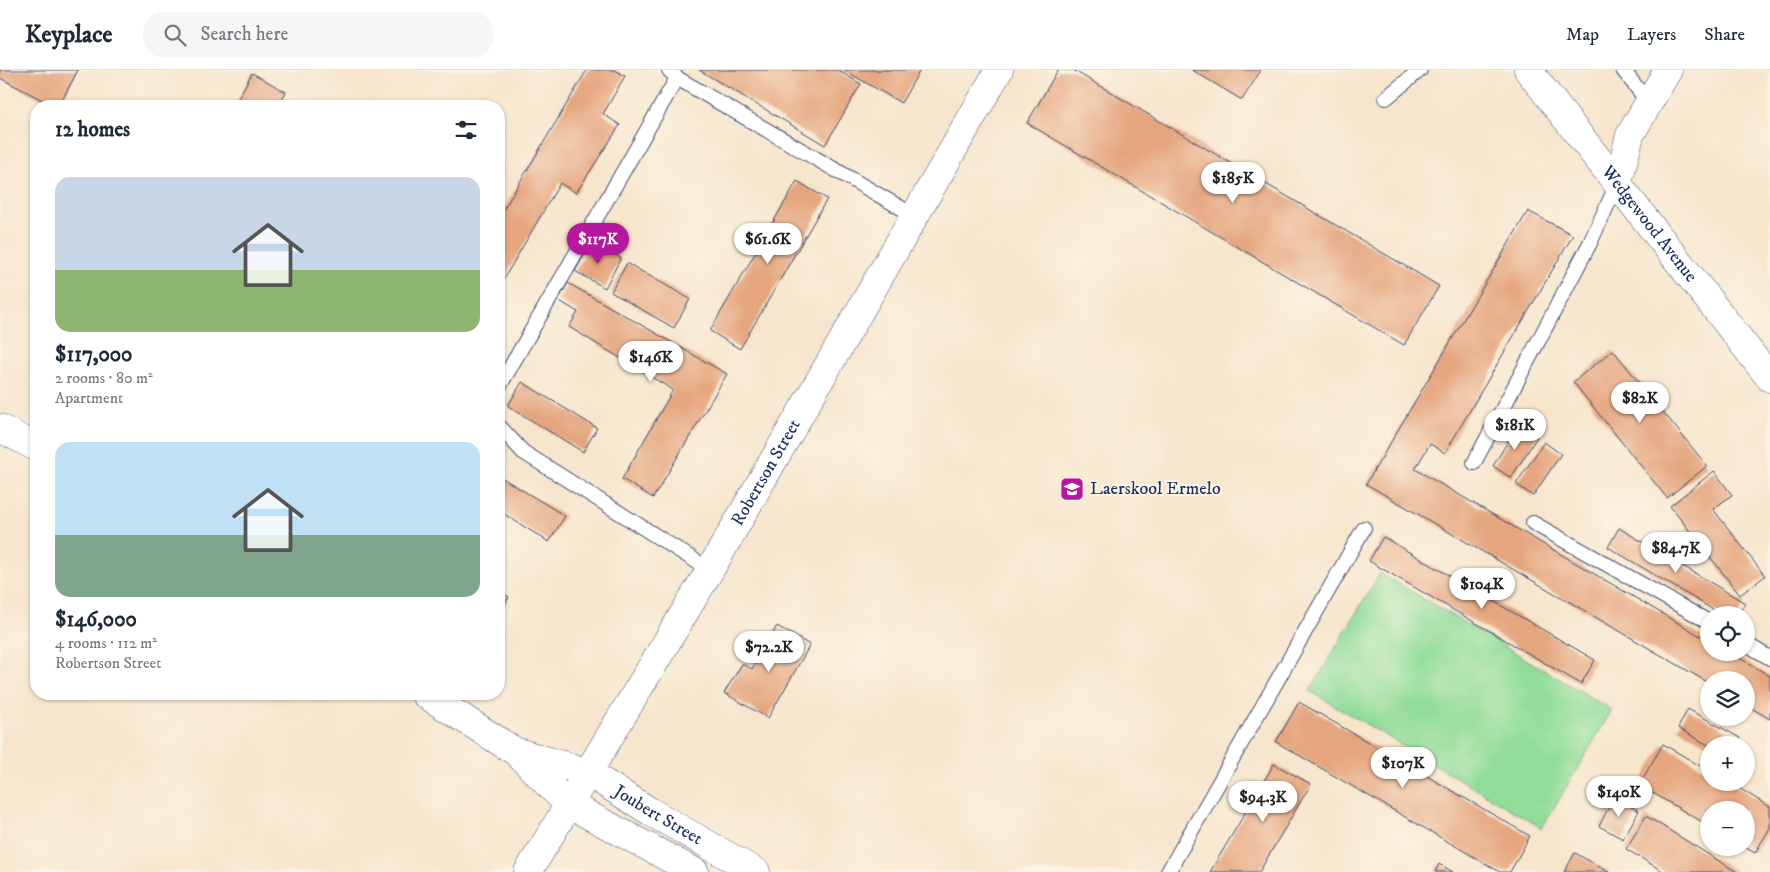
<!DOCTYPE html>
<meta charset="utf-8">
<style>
body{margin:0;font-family:"IM FELL DW Pica",serif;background:#f6f6f7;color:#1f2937;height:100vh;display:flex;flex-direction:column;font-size:19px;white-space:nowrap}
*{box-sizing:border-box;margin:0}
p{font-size:16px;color:#747a83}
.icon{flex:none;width:28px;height:28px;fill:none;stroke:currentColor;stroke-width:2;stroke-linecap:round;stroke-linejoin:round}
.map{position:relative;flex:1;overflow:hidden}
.sheet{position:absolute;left:30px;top:30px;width:475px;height:600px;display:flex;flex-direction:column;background:#fff;border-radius:20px;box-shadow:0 1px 4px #0004}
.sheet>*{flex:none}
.fabs{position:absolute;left:1700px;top:536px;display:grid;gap:10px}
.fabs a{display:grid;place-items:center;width:55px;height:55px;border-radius:50%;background:#fff;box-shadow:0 1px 4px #0004;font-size:25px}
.price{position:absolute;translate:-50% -42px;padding:0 11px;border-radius:18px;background:#fff;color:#222;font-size:16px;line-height:32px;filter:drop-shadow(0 1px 2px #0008)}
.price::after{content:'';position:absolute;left:50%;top:30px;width:15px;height:11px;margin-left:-8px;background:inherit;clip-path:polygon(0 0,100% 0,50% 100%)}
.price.on{background:#b5179e;color:#fff}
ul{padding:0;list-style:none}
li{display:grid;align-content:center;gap:10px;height:265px;padding:0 25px}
li span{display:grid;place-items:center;height:155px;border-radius:15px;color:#555}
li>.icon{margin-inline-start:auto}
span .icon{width:90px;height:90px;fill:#fffc;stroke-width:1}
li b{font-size:21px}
h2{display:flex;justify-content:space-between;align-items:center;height:60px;padding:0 25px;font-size:21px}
header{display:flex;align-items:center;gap:30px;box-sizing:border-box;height:70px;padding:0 25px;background:#fff;border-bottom:1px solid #e0e1e3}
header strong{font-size:24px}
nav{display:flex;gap:28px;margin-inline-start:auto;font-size:18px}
.search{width:350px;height:45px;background:#f6f6f7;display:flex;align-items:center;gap:12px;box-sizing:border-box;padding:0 18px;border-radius:20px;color:#747a83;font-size:19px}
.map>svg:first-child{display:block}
.green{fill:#92dd9a;stroke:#56867c}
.building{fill:#e5a57e}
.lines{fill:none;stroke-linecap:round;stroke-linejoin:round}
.lane-casing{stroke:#3c4a6e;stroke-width:16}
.street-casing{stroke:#3c4a6e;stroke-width:29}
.lane{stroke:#fff;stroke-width:14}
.street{stroke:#fff;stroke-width:28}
.labels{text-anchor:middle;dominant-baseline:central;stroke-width:4;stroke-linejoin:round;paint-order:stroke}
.street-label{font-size:18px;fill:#1b2f5e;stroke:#fcf5e5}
.poi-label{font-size:18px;fill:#1b2f5e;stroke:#fcf5e5;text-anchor:start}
</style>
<header>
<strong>Keyplace</strong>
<div class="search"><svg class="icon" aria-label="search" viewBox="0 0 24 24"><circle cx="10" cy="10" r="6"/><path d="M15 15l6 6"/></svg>Search here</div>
<nav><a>Map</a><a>Layers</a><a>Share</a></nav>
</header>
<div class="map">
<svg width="1770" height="802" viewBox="0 0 1770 802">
<rect width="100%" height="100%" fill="#fcf5e5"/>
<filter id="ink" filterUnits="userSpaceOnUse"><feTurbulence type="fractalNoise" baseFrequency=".02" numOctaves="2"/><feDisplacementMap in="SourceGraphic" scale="10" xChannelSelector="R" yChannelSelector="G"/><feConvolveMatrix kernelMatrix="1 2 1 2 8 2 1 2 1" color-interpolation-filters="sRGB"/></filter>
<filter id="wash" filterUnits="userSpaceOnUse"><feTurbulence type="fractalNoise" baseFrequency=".0096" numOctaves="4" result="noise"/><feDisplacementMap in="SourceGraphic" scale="20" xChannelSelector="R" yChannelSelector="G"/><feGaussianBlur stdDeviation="1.12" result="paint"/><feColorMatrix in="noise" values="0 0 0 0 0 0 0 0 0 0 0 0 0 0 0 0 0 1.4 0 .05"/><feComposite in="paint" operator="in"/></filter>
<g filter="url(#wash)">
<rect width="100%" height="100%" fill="#f7e5cc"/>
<path class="green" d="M1380 503 1612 640 1542 758 1310 621Z"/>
<g id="blocks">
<path class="building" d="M0 0H78L59 36H54L0 8Z
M587 0H615L625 6 603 44 620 55 576 123 560 113 499 217V147Z
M699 0H838L861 14 825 75Z
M844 0H920L901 33Z
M1058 0H1073L1439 216 1404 275 1027 53Z
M1192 0H1261L1242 30Z
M252 3 286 22 278 36H234Z
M797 111 827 129 740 279 710 261Z
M1528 141 1573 165 1445 383 1430 374 1415 399 1709 571V582H1729L1770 606V649L1746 635V610H1709V613L1366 414Z
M592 172 621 188 605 218 575 201Z
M627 193 690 229 674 258 611 222Z
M568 213 727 304 653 428 622 409 673 320 569 257 578 242 558 230Z
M1613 280 1707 396 1667 428 1573 312Z
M522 312 597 358 583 382 508 336Z
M1518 355 1537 367 1511 408 1493 396Z
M1544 372 1561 384 1533 426 1516 414Z
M1714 401 1732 425 1713 439 1765 506 1740 525 1670 436Z
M499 406 565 446 549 472 499 441Z
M1619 458 1745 533 1738 545H1722L1608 477Z
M1383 467 1595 590 1581 614 1369 491Z
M499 521 509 527 499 543Z
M777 556 810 575 768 648 724 623 742 594 752 599Z
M1299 632 1530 766 1510 802H1500L1276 672Z
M1688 639 1740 668 1736 675H1708L1678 658Z
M1663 674 1709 701V712H1729L1770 737V758L1755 783 1746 778V740H1709V756L1639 715Z
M1274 694 1311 714 1259 802H1210Z
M1614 728 1639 741 1623 769 1599 756Z
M1646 746 1737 802H1664L1626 779Z
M1575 783 1609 802H1564Z
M1439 794 1453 802H1435Z"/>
</g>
</g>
<g filter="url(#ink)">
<use href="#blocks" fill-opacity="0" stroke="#3c4a6e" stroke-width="1"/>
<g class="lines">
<g class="lane-casing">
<path id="lane" d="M669 0 677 8 915 146
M1623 0 1648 32
M1386 28 1420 0
M499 317 677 8
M499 356 523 382 710 500
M1474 393 1590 173 1618 112
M1533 453 1709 552
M1746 574 1770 588
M1168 802 1364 458"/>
</g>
<g class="street-casing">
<g id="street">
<path id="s1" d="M1528 0 1770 308"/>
<path d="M1618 112 1630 65 1668 0"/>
<path d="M0 358 36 377"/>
<path d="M425 624 516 682 568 734 695 802"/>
<path id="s2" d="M517 682 587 702 651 742 756 802"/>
<path id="s3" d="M528 802 710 500 999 0"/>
</g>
</g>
<use href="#lane" class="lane"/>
<use href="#street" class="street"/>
</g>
</g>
<defs>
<g id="school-square" transform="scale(1.25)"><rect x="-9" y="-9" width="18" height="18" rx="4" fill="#b5179e" stroke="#fcf5e5"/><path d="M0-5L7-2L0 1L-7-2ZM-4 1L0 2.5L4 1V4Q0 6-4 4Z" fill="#fff"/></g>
</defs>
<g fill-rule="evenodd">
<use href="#school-square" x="1072" y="419"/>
</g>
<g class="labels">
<g class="street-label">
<text stroke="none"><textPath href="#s1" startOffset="196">Wedgewood Avenue</textPath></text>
<text stroke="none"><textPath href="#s3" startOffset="465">Robertson Street</textPath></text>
<text stroke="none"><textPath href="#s2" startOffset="156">Joubert Street</textPath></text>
</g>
<g class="poi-label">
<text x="1090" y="419">Laerskool Ermelo</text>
</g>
</g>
</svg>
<div class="fabs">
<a><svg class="icon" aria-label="locate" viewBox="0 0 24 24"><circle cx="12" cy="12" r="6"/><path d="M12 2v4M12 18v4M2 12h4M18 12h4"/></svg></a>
<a><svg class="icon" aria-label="layers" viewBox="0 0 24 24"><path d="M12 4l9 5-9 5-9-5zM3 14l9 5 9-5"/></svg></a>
<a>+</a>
<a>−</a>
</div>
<b class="price" style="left:1233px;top:134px">$185K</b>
<b class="price on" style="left:598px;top:195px">$117K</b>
<b class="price" style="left:768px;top:195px">$61.6K</b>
<b class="price" style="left:651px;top:313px">$146K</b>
<b class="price" style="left:1640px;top:354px">$82K</b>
<b class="price" style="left:1515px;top:381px">$181K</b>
<b class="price" style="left:1676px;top:504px">$84.7K</b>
<b class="price" style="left:1482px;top:540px">$104K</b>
<b class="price" style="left:769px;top:603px">$72.2K</b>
<b class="price" style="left:1403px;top:719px">$107K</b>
<b class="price" style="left:1619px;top:748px">$140K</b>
<b class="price" style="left:1263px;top:753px">$94.3K</b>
<section class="sheet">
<h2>12 homes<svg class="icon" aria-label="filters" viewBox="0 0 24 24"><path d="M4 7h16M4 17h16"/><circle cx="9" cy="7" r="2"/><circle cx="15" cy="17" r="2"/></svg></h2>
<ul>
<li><span style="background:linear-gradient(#c9d6e8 60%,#8fb573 0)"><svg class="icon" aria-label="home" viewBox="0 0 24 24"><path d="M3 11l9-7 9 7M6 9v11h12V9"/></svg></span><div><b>$117,000</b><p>2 rooms · 80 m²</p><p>Apartment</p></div></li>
<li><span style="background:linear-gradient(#bfe0f5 60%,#7fa58c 0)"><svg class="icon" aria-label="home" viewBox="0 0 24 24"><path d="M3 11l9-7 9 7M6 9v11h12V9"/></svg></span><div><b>$146,000</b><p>4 rooms · 112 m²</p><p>Robertson Street</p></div></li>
</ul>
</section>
</div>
